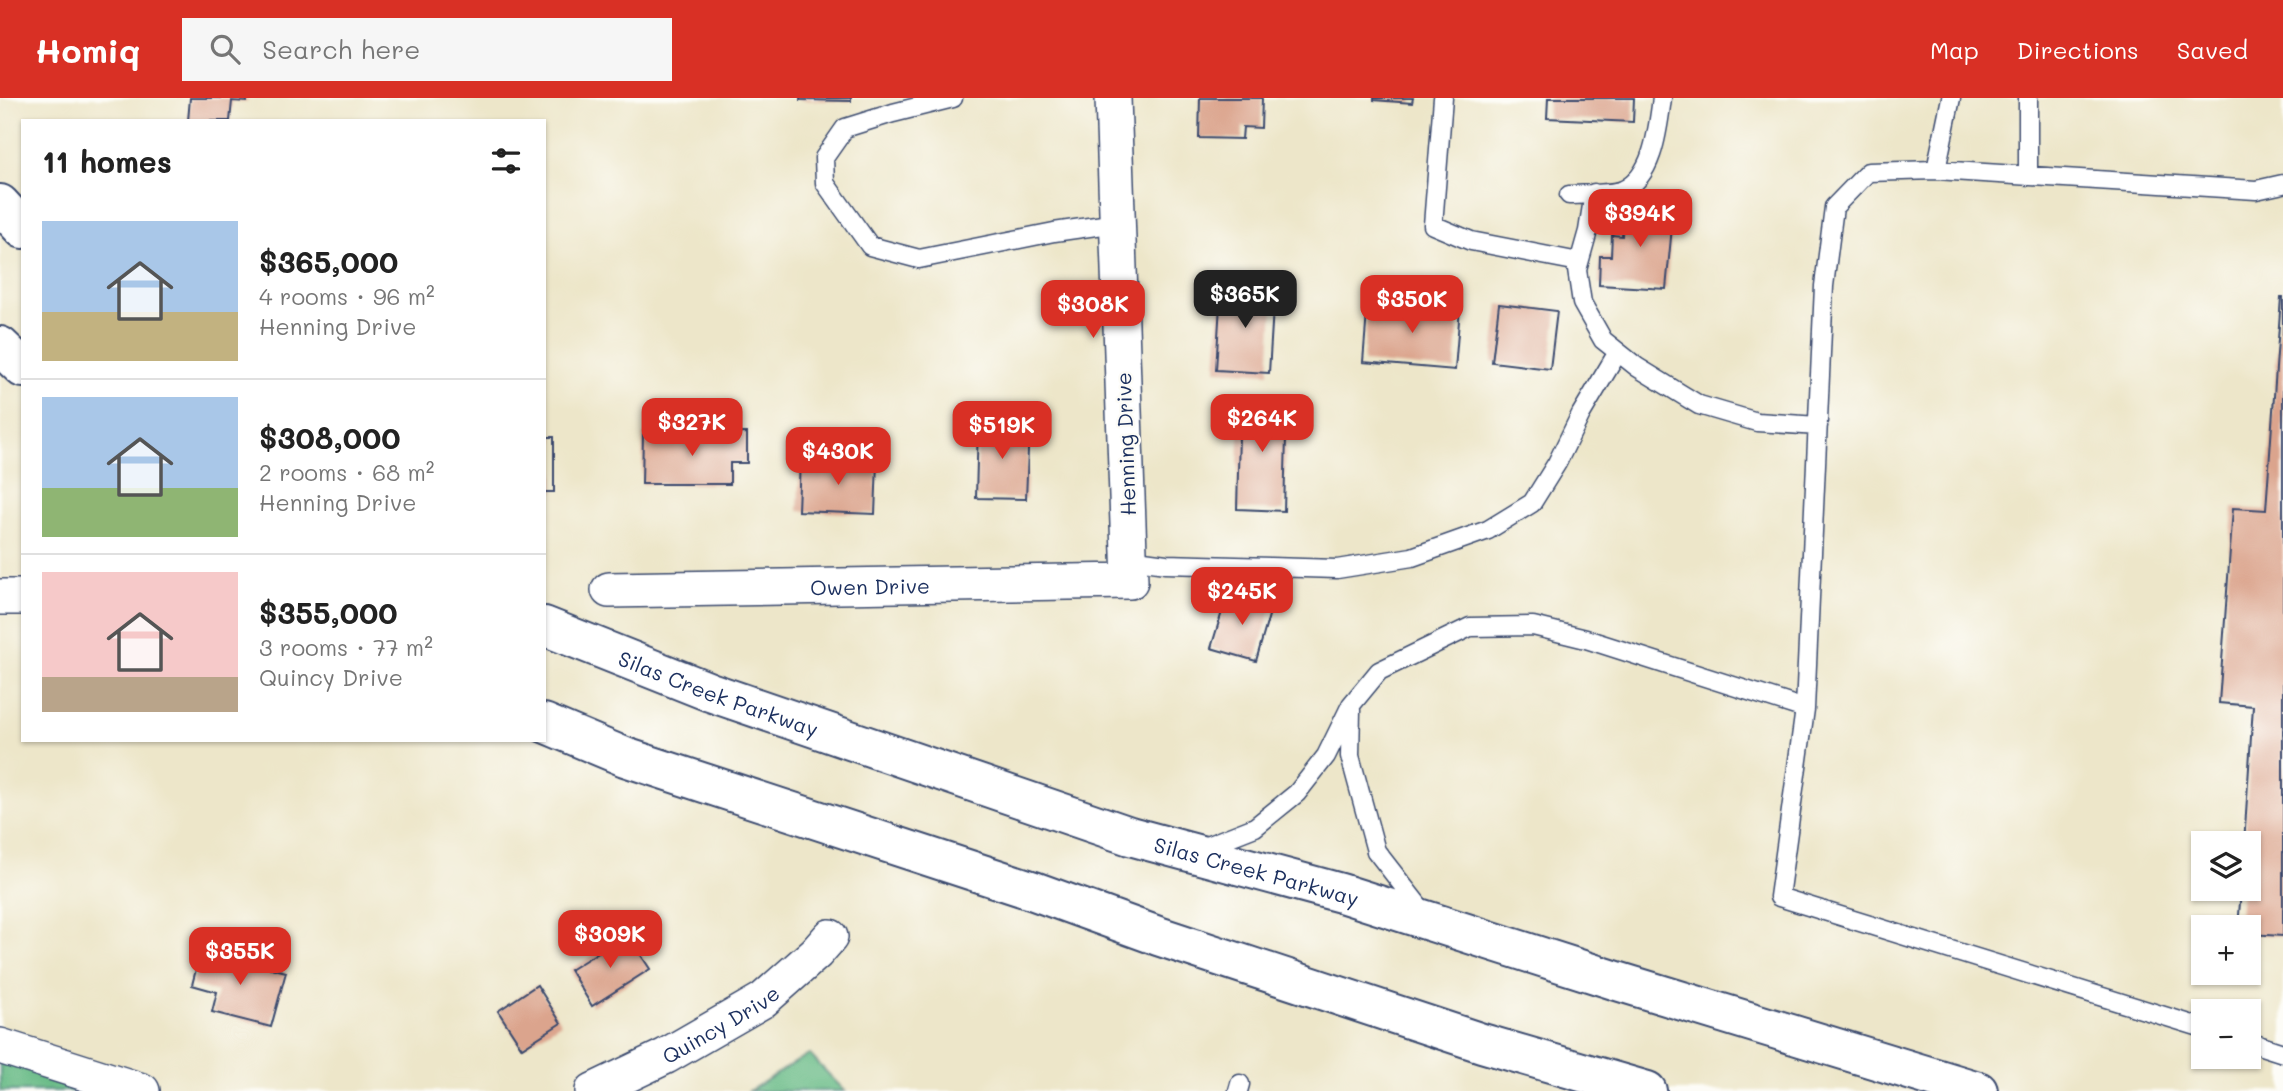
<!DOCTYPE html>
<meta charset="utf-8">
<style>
body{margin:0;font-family:Mali,sans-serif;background:#f6f6f6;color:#222;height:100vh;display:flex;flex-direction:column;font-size:26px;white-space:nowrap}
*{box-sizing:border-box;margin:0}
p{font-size:23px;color:#767676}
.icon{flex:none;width:38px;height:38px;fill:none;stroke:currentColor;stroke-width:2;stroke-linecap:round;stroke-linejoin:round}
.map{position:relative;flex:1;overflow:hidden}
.panel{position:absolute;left:21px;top:21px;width:525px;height:623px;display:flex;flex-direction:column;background:#fff;border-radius:0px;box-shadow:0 2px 5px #0004}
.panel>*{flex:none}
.buttons{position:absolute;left:2191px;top:733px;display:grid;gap:14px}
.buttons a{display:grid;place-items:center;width:70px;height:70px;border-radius:0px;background:#fff;box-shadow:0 2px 5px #0004;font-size:35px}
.price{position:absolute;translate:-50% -60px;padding:0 16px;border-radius:14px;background:#d93025;color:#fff;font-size:23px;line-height:46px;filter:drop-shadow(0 2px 4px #0008)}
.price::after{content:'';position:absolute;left:50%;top:42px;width:21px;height:16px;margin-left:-10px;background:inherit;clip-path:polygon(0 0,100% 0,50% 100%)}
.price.selected{background:#222;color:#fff}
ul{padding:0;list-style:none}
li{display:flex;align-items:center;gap:21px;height:175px;padding:0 21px}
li+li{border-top:2px solid #e0e0e0}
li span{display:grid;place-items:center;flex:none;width:196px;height:140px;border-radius:0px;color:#555}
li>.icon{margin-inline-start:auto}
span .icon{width:84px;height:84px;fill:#fffc;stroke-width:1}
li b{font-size:30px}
h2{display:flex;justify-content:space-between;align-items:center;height:84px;padding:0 21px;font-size:30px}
header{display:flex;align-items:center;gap:42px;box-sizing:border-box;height:98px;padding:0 35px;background:#d93025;color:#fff}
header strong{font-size:33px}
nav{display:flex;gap:38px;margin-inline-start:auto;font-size:24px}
.search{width:490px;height:63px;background:#f6f6f6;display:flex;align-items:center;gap:18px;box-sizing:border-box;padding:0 24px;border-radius:0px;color:#767676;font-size:26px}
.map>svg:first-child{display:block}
.forest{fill:#6bbc88;stroke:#437673;stroke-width:2}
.building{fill:#dba48d}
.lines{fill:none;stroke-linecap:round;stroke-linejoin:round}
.service-casing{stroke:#3a4a6e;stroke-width:21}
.minor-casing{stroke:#3a4a6e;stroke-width:38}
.primary-casing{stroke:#3a4a6e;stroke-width:42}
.service{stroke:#fff;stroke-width:18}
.minor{stroke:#fff;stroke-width:35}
.primary{stroke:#fff;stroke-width:38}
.labels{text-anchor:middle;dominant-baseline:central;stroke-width:5;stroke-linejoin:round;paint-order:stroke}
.street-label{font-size:21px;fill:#1b2f5e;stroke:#fdfcf7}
</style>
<header>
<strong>Homiq</strong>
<div class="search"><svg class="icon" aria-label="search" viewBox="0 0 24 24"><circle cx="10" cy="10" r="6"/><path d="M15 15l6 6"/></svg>Search here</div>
<nav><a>Map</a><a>Directions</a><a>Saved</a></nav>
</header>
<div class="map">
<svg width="2283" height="993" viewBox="0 0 2283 993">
<rect width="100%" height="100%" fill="#fdfcf7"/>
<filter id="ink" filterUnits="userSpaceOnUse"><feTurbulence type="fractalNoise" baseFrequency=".0143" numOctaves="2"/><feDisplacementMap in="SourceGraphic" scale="14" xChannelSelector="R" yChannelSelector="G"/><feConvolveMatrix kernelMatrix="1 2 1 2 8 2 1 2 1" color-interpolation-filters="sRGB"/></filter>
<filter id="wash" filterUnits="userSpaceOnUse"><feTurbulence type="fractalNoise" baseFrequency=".00686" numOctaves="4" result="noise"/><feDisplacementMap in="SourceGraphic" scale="28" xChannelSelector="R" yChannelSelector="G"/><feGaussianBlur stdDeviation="1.57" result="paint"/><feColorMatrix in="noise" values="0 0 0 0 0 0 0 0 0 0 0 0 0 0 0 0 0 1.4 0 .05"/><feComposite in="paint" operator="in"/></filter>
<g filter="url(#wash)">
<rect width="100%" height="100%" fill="#ede6c9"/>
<path class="forest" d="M809 956 845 993H749Z
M0 962 99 993H0Z"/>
<g id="blocks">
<path class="building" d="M190 0H247V4L232 3 230 23H188Z
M800 0H851V3L800 2Z
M1200 0H1262L1261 30 1243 29 1242 41 1199 40Z
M1374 0H1413L1412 5 1374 2Z
M1548 0H1634L1633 24 1547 20Z
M1624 107 1674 108 1666 191 1599 187 1600 158H1611L1612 137 1622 138Z
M1221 190 1274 193 1269 275 1216 272Z
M2281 199H2283V838L2249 836V830H2238L2241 791H2249V746H2244L2253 608 2219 605 2233 410 2266 412Z
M1368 202 1460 210 1455 272 1363 264Z
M1499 206 1557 213 1550 271 1492 264Z
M1240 300 1287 301 1284 413 1237 411Z
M978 325 1029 327 1026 401 976 400Z
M747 335V365H730V386H642L643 336Z
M544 339H554V394H544Z
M800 361 877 364 875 416 798 413Z
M1228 494 1272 507 1256 563 1211 550Z
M627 836 650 871 592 908 570 872Z
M201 852 286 874 271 929 212 914 217 894 192 887Z
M537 887 561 925 522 950 498 913Z"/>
</g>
</g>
<g filter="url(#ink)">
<use href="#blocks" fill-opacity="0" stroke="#3a4a6e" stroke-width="2"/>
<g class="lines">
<g class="service-casing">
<path id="service" d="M953 0 893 15 845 30 824 60 825 85 870 148 919 161 1054 134 1117 125
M1443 0 1433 127 1471 143 1579 164
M1936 72 1951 0
M2028 78V0
M1594 95 1588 133 1577 172 1582 205 1603 242 1637 269 1699 307 1757 324 1818 328
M1569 97C1582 96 1611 97 1623 92 1654 78 1658 29 1662 0
M1129 461 1166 466 1337 471 1412 459 1488 432 1532 405 1557 365 1581 316 1618 254
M1351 612 1350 658 1376 753 1425 816
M1199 751 1255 729 1297 695 1326 658 1351 607 1379 573 1470 529 1533 528 1586 541 1805 611
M2203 930 1779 799 1805 611 1824 188 1834 109 1868 74 1936 72 2256 92 2283 86
M2249 944 2283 955
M1238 993 1240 986"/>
</g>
<g class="minor-casing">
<g id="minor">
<path id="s1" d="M609 492 1130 483 1113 0"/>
<path d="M0 499H23"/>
<path d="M0 948 142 993"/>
<path id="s2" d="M593 993 666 958 763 902 816 855 830 839"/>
</g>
</g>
<g class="primary-casing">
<g id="primary">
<path d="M0 106 23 131"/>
<path d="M0 248 23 270"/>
<path id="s3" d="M544 528 710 594 1130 738 1341 795 1617 883 1978 993"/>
<path d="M544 625 625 659 1034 793 1158 838 1482 945 1647 993"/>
</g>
</g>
<use href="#service" class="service"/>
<use href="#minor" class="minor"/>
<use href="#primary" class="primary"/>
</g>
</g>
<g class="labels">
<g class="street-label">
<text transform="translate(1125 346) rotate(-92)">Henning Drive</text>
<text stroke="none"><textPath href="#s1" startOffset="261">Owen Drive</textPath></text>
<text stroke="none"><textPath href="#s3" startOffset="187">Silas Creek Parkway</textPath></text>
<text stroke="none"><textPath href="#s3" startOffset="754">Silas Creek Parkway</textPath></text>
<text stroke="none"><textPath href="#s2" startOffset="144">Quincy Drive</textPath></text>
</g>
</g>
</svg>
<div class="buttons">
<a><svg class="icon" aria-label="layers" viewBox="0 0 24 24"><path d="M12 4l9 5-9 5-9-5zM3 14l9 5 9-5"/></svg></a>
<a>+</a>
<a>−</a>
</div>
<b class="price" style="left:1640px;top:151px">$394K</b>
<b class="price selected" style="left:1245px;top:232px">$365K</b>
<b class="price" style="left:1412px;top:237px">$350K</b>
<b class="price" style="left:1093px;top:242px">$308K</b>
<b class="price" style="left:1262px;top:356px">$264K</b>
<b class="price" style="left:692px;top:360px">$327K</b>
<b class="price" style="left:1002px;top:363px">$519K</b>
<b class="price" style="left:838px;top:389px">$430K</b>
<b class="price" style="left:1242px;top:529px">$245K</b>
<b class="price" style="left:610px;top:872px">$309K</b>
<b class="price" style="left:240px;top:889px">$355K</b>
<section class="panel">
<h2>11 homes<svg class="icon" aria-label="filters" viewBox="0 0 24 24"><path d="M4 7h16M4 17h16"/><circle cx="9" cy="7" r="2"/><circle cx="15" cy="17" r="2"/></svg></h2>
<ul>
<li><span style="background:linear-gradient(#a9c7e8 65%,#c2b280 0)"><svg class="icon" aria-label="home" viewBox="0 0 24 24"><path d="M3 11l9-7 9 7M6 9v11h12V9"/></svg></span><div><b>$365,000</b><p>4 rooms · 96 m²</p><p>Henning Drive</p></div></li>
<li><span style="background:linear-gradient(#a9c7e8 65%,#8fb573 0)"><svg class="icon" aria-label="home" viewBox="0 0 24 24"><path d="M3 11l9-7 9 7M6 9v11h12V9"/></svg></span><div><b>$308,000</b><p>2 rooms · 68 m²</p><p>Henning Drive</p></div></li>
<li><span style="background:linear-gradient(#f6c9c9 75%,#b9a48a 0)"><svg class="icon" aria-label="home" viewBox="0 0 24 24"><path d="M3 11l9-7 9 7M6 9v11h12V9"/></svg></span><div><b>$355,000</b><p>3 rooms · 77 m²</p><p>Quincy Drive</p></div></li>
</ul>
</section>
</div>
